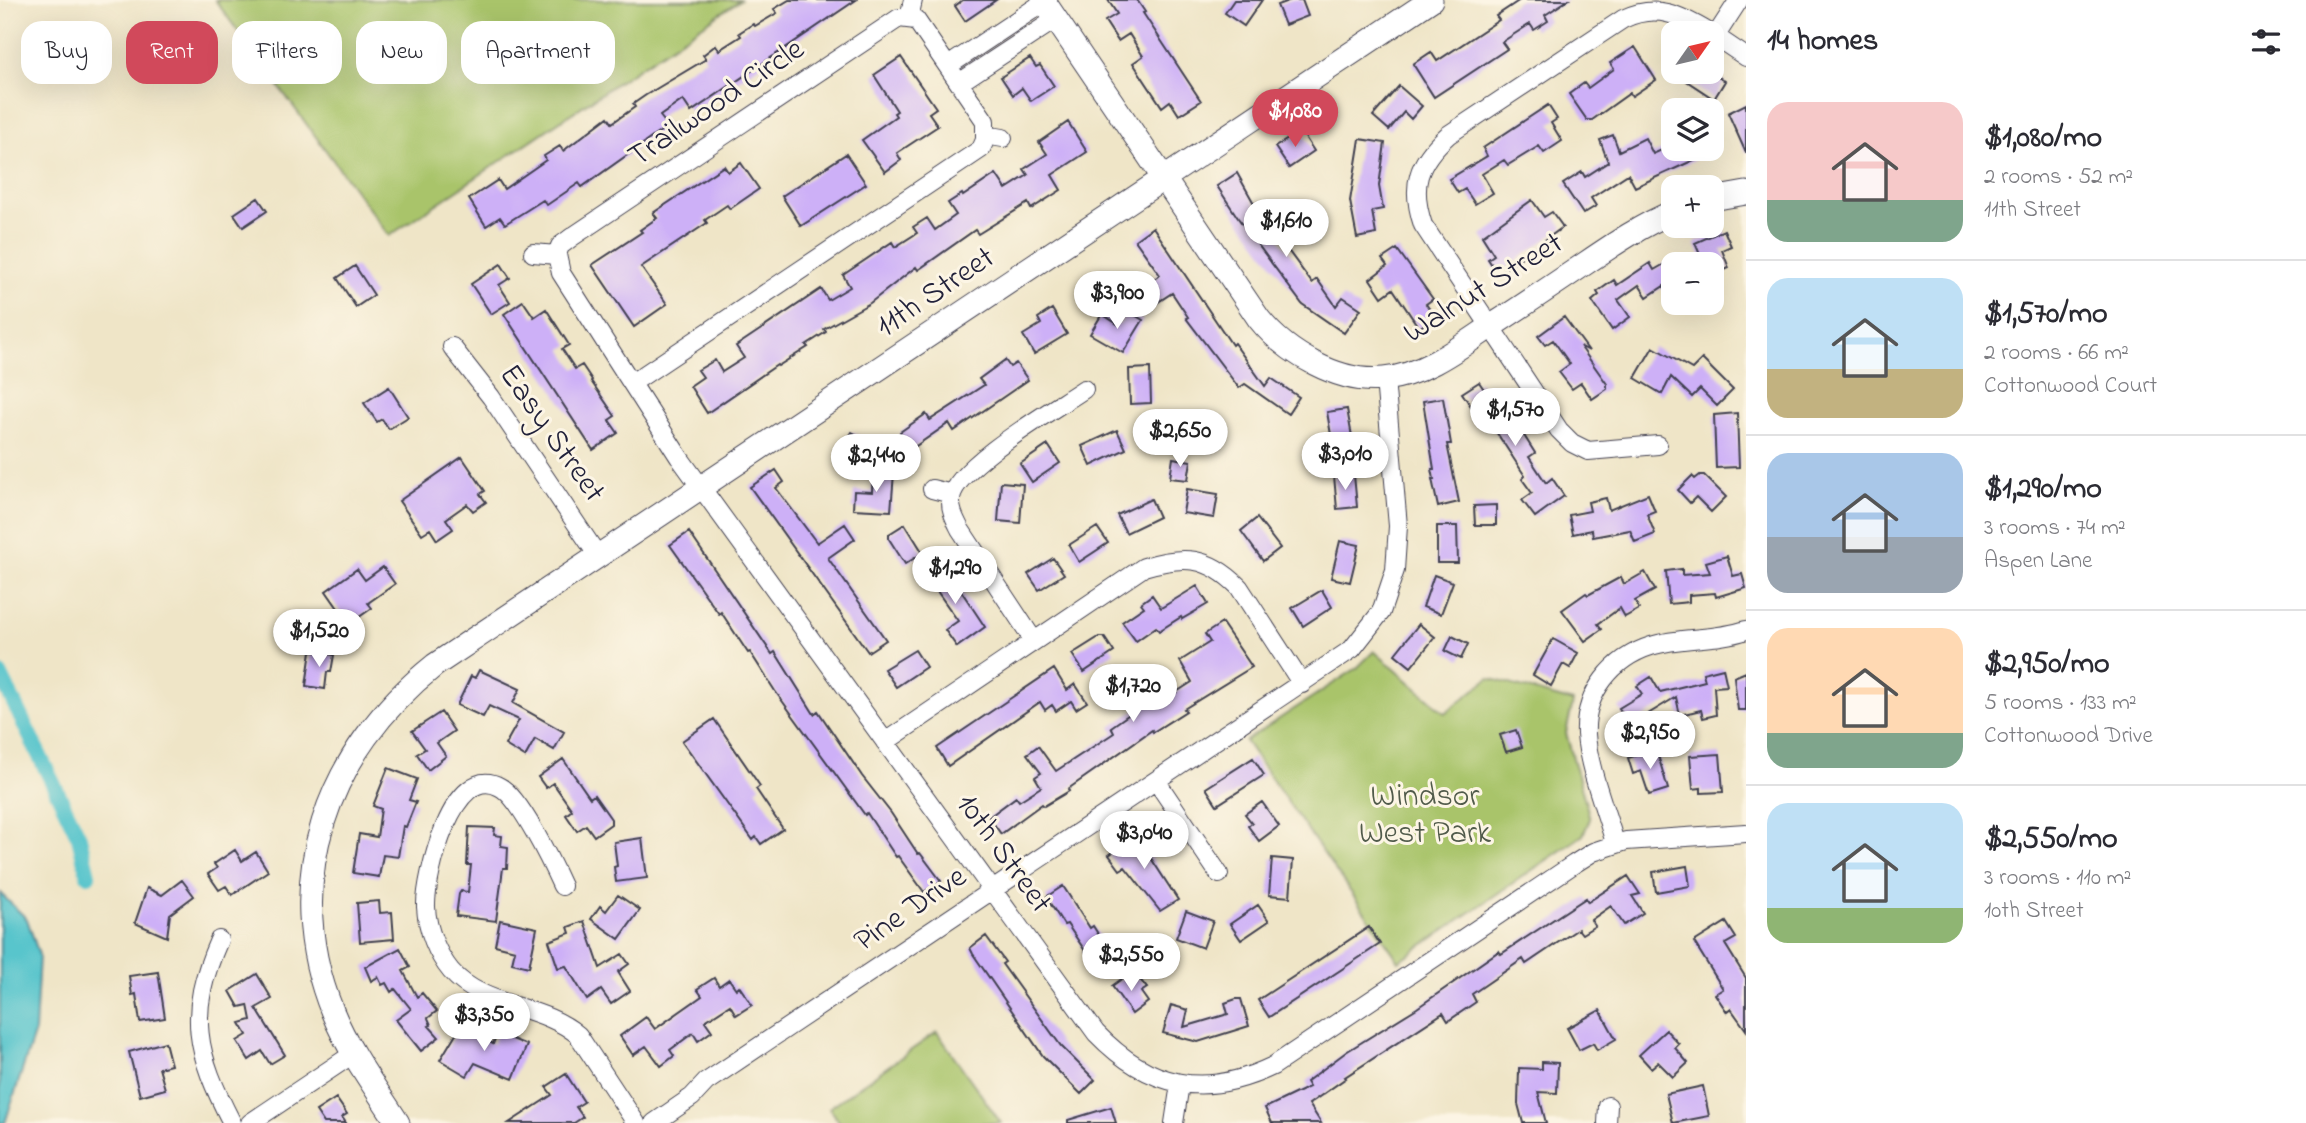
<!DOCTYPE html>
<meta charset="utf-8">
<style>
body{margin:0;font-family:"Indie Flower",sans-serif;background:#f2f2f3;color:#2b2b33;height:100vh;display:flex;flex-direction:column;font-size:26px;white-space:nowrap}
*{box-sizing:border-box;margin:0}
p{font-size:23px;color:#7c7c81}
.icon{flex:none;width:38px;height:38px;fill:none;stroke:currentColor;stroke-width:2;stroke-linecap:round;stroke-linejoin:round}
.map{position:relative;flex:1;overflow:hidden}
.side{display:flex;flex-direction:column;background:#fff;width:560px}
.side>*{flex:none}
.hud{position:absolute;left:21px;top:21px;width:665px;height:63px;display:flex;gap:14px}
.needle{width:46px;rotate:56deg}
.buttons{position:absolute;left:1661px;top:21px;display:grid;gap:14px}
.buttons a{display:grid;place-items:center;width:63px;height:63px;border-radius:14px;background:#fff;box-shadow:0 7px 28px #0002;font-size:35px}
.price{position:absolute;translate:-50% -60px;padding:0 16px;border-radius:24px;background:#fff;color:#222;font-size:23px;line-height:46px;filter:drop-shadow(0 2px 4px #0008)}
.price::after{content:'';position:absolute;left:50%;top:42px;width:21px;height:16px;margin-left:-10px;background:inherit;clip-path:polygon(0 0,100% 0,50% 100%)}
.price.active{background:#d1495b;color:#fff}
ul{padding:0;list-style:none}
li{display:flex;align-items:center;gap:21px;height:175px;padding:0 21px}
li+li{border-top:2px solid #e1e1e2}
li span{display:grid;place-items:center;flex:none;width:196px;height:140px;border-radius:21px;color:#555}
li>.icon{margin-inline-start:auto}
span .icon{width:84px;height:84px;fill:#fffc;stroke-width:1}
li b{font-size:30px}
h2{display:flex;justify-content:space-between;align-items:center;height:84px;padding:0 21px;font-size:30px}
.tag{padding:0 24px;border-radius:21px;background:#fff;box-shadow:0 7px 28px #0002;font-size:24px;line-height:63px}
.tag.active{background:#d1495b;color:#fff}
main{display:flex;flex:1;min-height:0}
.map>svg:first-child{display:block}
.green{fill:#a9c46a;stroke:#667352;stroke-width:2}
.water{fill:#58c5cc;stroke:#3d7484;stroke-width:2}
.lines{fill:none;stroke-linecap:round;stroke-linejoin:round}
.canal{stroke:#58c5cc;stroke-width:16}
.building{fill:#cdb0f7}
.minor-casing{stroke:#413f50;stroke-width:20}
.tertiary-casing{stroke:#413f50;stroke-width:25}
.minor{stroke:#fff;stroke-width:18}
.tertiary{stroke:#fff;stroke-width:23}
.labels{text-anchor:middle;dominant-baseline:central;stroke-width:6;stroke-linejoin:round;paint-order:stroke}
.street-label{font-size:32px;fill:#22223b;stroke:#fcf5e5}
.park-label{font-size:32px;fill:#515b4b;stroke:#fcf5e5}
</style>
<main>
<div class="map">
<svg width="1746" height="1123" viewBox="0 0 1746 1123">
<rect width="100%" height="100%" fill="#fcf5e5"/>
<filter id="ink" filterUnits="userSpaceOnUse"><feTurbulence type="fractalNoise" baseFrequency=".0143" numOctaves="2"/><feDisplacementMap in="SourceGraphic" scale="14" xChannelSelector="R" yChannelSelector="G"/><feConvolveMatrix kernelMatrix="1 2 1 2 8 2 1 2 1" color-interpolation-filters="sRGB"/></filter>
<filter id="wash" filterUnits="userSpaceOnUse"><feTurbulence type="fractalNoise" baseFrequency=".00686" numOctaves="4" result="noise"/><feDisplacementMap in="SourceGraphic" scale="28" xChannelSelector="R" yChannelSelector="G"/><feGaussianBlur stdDeviation="1.57" result="paint"/><feColorMatrix in="noise" values="0 0 0 0 0 0 0 0 0 0 0 0 0 0 0 0 0 1.4 0 .05"/><feComposite in="paint" operator="in"/></filter>
<g filter="url(#wash)">
<rect width="100%" height="100%" fill="#efe5c7"/>
<path class="green" d="M215 0H740L389 236Z
M1374 651 1445 713 1489 678 1573 702 1566 733 1590 819 1583 835 1399 961 1245 741 1357 668Z
M937 1032 1001 1123H840L829 1108Z"/>
<path class="water" d="M0 893 27 919 39 955 35 1031 5 1123H0Z"/>
<g class="lines">
<path class="canal" d="M0 674 79 837 88 875"/>
</g>
<g id="blocks">
<path class="building" d="M789 0H856L691 112 683 100 660 116 668 126 582 187 579 183 547 205 543 200 505 224 500 217 486 226 469 199 498 180 504 189 546 160 544 156 560 146 563 151 608 117 612 123 635 107 633 104 646 95 706 59 703 55 716 45 719 50 741 36 739 33 753 24 755 26 777 13 774 9Z
M963 0H996L965 21 955 6Z
M1108 0H1137L1145 12 1143 13 1201 101 1179 115 1170 101 1162 107 1133 63 1143 56 1129 34 1118 41 1105 21 1117 14Z
M1234 0H1262L1244 26 1225 13Z
M1291 0H1302L1308 16 1285 25 1277 5Z
M1520 0H1568L1545 15 1548 21 1534 30 1530 24 1502 42 1507 49 1434 97 1413 64 1431 52 1437 61 1499 20 1496 16Z
M1635 47 1656 80 1632 96 1630 93 1592 120H1587L1569 94 1584 83 1588 88 1614 69 1610 63Z
M901 57 936 108 929 113 938 126 897 153 901 160 885 172 862 140 896 116 894 113 897 111 874 75Z
M1030 58 1036 67 1040 65 1054 86 1031 101 1022 88 1013 95 1001 77Z
M1673 72H1711L1725 81 1714 99Z
M1399 86 1422 106 1411 119 1404 112 1389 130 1373 116Z
M1746 104V153L1728 113Z
M1548 105 1557 119 1551 123 1562 141 1544 153 1539 146 1508 165 1504 160 1482 174 1493 193 1475 204 1465 189 1458 193 1449 179 1487 156 1483 148Z
M1068 122 1087 152 1052 175 1061 190 1031 209 1028 203 978 234 975 230 918 270 916 267 870 303 824 329 826 332 806 345 808 347 778 366 777 365 707 413 690 386 703 377 698 370 715 360 722 372 744 358 736 346 821 289 828 300 850 287 843 275 892 242 895 247 917 233 913 227 927 218 935 230 956 215 948 203 962 194 963 196 996 174 1006 189 1028 175 1024 169 1047 154 1039 142Z
M1301 131 1314 151 1289 168 1275 147Z
M1613 135 1619 151 1645 138 1653 154 1673 145V149H1718L1635 187 1628 174 1591 198 1596 206 1583 214 1563 184 1582 172 1585 177 1608 162 1600 140Z
M1360 139 1385 143 1379 186 1383 209 1372 211 1376 234 1357 238 1350 201Z
M846 154 866 184 801 226 782 196Z
M741 163 759 189 730 209 727 205 705 220 707 223 641 267 667 304 634 327 592 265 642 232 640 230 657 218 653 213 724 166 728 172Z
M1237 173 1256 207 1312 283 1317 279 1336 306 1343 297 1361 309 1344 333 1302 304 1238 218 1217 186Z
M258 198 267 211 243 227 234 214Z
M1532 200 1544 217 1552 212 1563 227 1498 274 1488 259 1494 255 1482 236Z
M1153 227 1232 345 1234 343 1265 386 1271 378 1299 397 1288 414 1245 384 1239 388 1186 318 1188 317 1172 293 1149 308 1137 290 1160 275 1135 240Z
M1724 230 1731 246 1722 250 1729 268 1712 276V264H1704L1695 243Z
M1397 249 1433 299 1426 304 1435 317 1419 328 1393 289 1382 297 1370 279 1387 266 1382 259Z
M1668 262 1673 270V300L1664 286 1647 297 1639 285 1618 300 1630 317 1612 330 1592 301 1599 295 1597 292 1614 280 1617 285 1650 263 1654 270Z
M501 264 510 278 499 285 510 302 491 314 471 284Z
M355 266 374 295 356 307 337 278Z
M523 301 534 317 546 309 569 345 562 349 575 369 582 365 592 380 591 381 615 416 609 420 618 433 593 450 504 314Z
M1052 309 1067 334 1034 354 1023 335 1041 324 1038 318Z
M1126 313H1131L1143 320 1123 353 1090 334 1102 314 1119 325Z
M1564 317 1589 351 1580 346 1607 384V389L1592 399 1581 383 1572 389 1559 372 1570 364 1553 340 1545 345 1538 336Z
M1653 347 1692 369 1702 359 1733 390 1717 406 1700 389 1692 397 1671 377 1662 394 1635 378Z
M1005 360 1010 367 1016 363 1028 380 954 431 949 423 910 450 900 436V432L926 414 930 420 984 385 979 379Z
M1150 368 1151 403 1130 404 1129 369Z
M1479 382 1494 404 1501 399 1535 453 1529 457 1546 483 1552 478 1564 496 1535 517 1522 500 1532 493 1522 479 1525 476 1491 424 1486 428 1462 393Z
M389 387 408 417 389 429 382 419 377 422 364 403Z
M1443 398 1451 444H1447L1459 502 1438 507 1432 479H1434L1432 469H1434L1423 401Z
M1347 409 1354 448 1334 452 1327 412Z
M1737 413 1739 467 1716 468 1714 415Z
M1117 430 1126 449 1091 466 1082 446Z
M852 432 879 447 868 469 845 456 850 448 844 446Z
M1048 445 1060 463 1032 482 1020 464Z
M462 457 485 491 480 494 486 502 473 511 467 504 446 519 453 529 437 540 430 529 422 534 399 501Z
M1173 458 1191 461 1188 480 1170 478Z
M776 470 784 482 776 488 817 543 845 524 855 539 828 558 886 640 868 652 750 487Z
M873 471 894 473 891 511 853 509 854 491 872 492Z
M1354 475 1357 507 1337 509 1334 476Z
M1700 475H1704L1726 497 1711 512 1696 497 1690 503 1678 490 1692 476 1695 479Z
M1001 482 1023 484 1020 523 998 521Z
M1187 489 1218 494 1214 518 1183 513Z
M1648 494 1655 511 1647 514 1655 534 1635 542 1630 530 1593 537 1592 530 1573 534 1569 515 1590 511 1588 502 1606 498 1609 510Z
M1151 499 1159 517 1126 533 1117 515Z
M1496 505V525H1475L1474 506Z
M1257 518 1280 548 1263 561 1241 531Z
M905 524 923 553 905 564 889 539V534Z
M1437 526H1457L1458 563H1437Z
M1097 527 1108 543 1079 562 1069 545Z
M689 532 772 654 775 652 814 714 818 711 862 776 891 813 918 854 920 853 941 881 924 892 898 856 896 857 867 813 865 815 775 691 750 652 748 653 721 612 719 614 670 545Z
M1340 541 1359 545 1350 582 1331 578Z
M1727 556 1733 576 1742 574 1746 588 1716 597 1715 593 1689 595V602L1669 604 1666 571 1682 569V575L1710 573 1706 562Z
M1053 558 1064 574 1039 590 1028 574Z
M942 562 985 627 957 647 945 630 958 621 925 574Z
M383 567 395 584 368 603 372 608 349 624 326 591 357 569 365 580Z
M1645 572 1655 590 1635 601 1639 609 1625 617 1620 608 1598 624 1602 629 1585 641 1562 610 1586 593 1588 595 1621 577 1624 584Z
M1434 575 1453 582 1441 614 1423 607Z
M1197 586 1208 604 1182 619 1181 617 1159 631 1156 627 1136 641 1122 622 1144 607 1141 603 1152 595 1161 608Z
M1322 590 1332 607 1303 626 1292 608Z
M1222 623 1252 667 1184 709 1186 711 1153 732 1152 730 1068 789 1069 791 1044 806 1042 804 1001 834 989 817 1016 797 1019 801 1041 787 1035 777 1041 773 1027 754 1038 746 1056 771 1114 733 1111 727 1138 708 1127 691 1143 681 1154 697 1161 693 1165 700 1178 691 1192 682 1180 661 1210 642 1205 634Z
M1419 624 1435 637 1411 667 1395 654Z
M1452 636 1468 644 1461 659 1445 651Z
M1099 637H1104L1114 652 1084 672 1072 654Z
M1553 639 1578 653 1570 668 1563 664 1551 686 1533 675Z
M915 650 926 667 896 687 884 669Z
M311 651 334 655 331 672H327L325 689 306 686Z
M1723 668 1727 686 1714 687 1716 715 1703 718 1701 710 1680 715 1676 697 1630 725 1619 708 1642 694 1637 686 1651 677 1660 692 1705 681 1703 673Z
M1054 669 1067 690 1075 684 1087 702 1076 709 1071 701 1056 711 1052 705 1045 710 1040 702 948 766 937 748Z
M479 670 520 689 513 703 564 732 554 750 535 739 525 757 505 745 519 720 489 706 483 717 457 705 471 676 475 678Z
M1746 672V710H1738L1734 677Z
M441 712 454 731 437 743 446 756 428 770 417 754 425 749 412 731Z
M714 719 760 786 756 789 783 829 761 844 756 837 753 840 682 741Z
M1516 730 1522 747 1506 752 1500 735Z
M1656 749 1668 789 1649 795 1641 771 1633 774 1628 758Z
M1720 754 1723 792 1701 793V788L1693 789 1690 756Z
M1253 758 1264 775 1217 805 1206 788Z
M563 759 590 798 594 795 611 819V824L594 836 586 825 577 831 566 815 572 810 553 783 546 788 538 777Z
M388 768 417 779 409 800 416 802 406 827 403 826 398 857 383 855 379 877 353 873 359 834 377 837 381 809 373 806Z
M1262 802 1279 826 1259 841 1248 826 1252 823 1245 814Z
M469 827 495 828 494 835 502 836 501 846 508 847 507 868H503L496 921 456 916 459 894 461 891 468 892 471 865H467Z
M1140 833 1152 849 1147 852 1178 900 1160 911 1125 867 1120 870 1109 855Z
M642 838 647 878 616 882 614 867 617 866 614 842Z
M235 850 242 861 256 852 268 871 232 895 226 886 219 890 208 874 217 868 214 864Z
M1272 858 1293 860 1290 897 1269 895Z
M1687 866 1690 886 1656 892 1653 872Z
M1628 876 1640 894 1632 896 1643 913 1624 925 1611 906 1591 920 1595 926 1582 934 1578 929 1526 964 1523 959 1472 994 1476 1002 1448 1021 1443 1013 1345 1077 1346 1078 1309 1104 1321 1123H1272L1265 1108 1309 1087 1306 1082 1346 1052 1417 1008 1499 951 1501 954 1586 898 1588 902Z
M182 880 194 896 170 914 167 937 135 923 147 888 162 895Z
M1063 886 1090 928 1093 926 1112 956 1096 967 1067 924 1064 925 1046 897Z
M618 895 640 910 619 939 591 919 600 906 606 911Z
M379 901 380 913 392 912 394 939 360 942 357 903Z
M1258 905 1269 921 1241 940 1230 924Z
M1186 911 1213 921 1203 948 1176 938Z
M500 920 537 928 529 967 512 963 515 950 495 945Z
M584 921 600 968 622 954 629 964 618 972 630 991 611 1004 601 990 587 1000 566 966 558 968 549 941 570 933 568 927Z
M1726 922 1736 938 1725 944 1746 978V1030L1731 1009 1727 1012 1715 994 1723 989 1694 942Z
M1369 927 1380 944 1269 1017 1258 1000Z
M986 936 1005 962 1002 964 1061 1046 1095 1080 1081 1094 1043 1056 973 954 970 948Z
M400 948 410 967 403 971 417 997 422 993 437 1011 428 1018 431 1025 429 1026 439 1037 421 1051 396 1020 411 1009 395 989 391 992 386 983 382 985 378 977 371 981 365 967Z
M158 972 165 1018 140 1022 136 994 132 995 129 976Z
M257 974 272 999 256 1008 285 1055 270 1064 262 1051 249 1060 237 1041 247 1035 240 1023 251 1020 248 1005 239 1007 230 991Z
M1127 975 1132 981 1138 977 1147 988 1141 992 1148 1002 1132 1014 1112 986Z
M714 978 719 986 729 979 736 989 739 986 752 1005 736 1015 730 1005 705 1021 712 1031 698 1041 693 1033 670 1050 674 1056 661 1066 646 1046 633 1055 620 1036 646 1017 655 1029 702 996 697 989Z
M1236 999H1241L1249 1026 1198 1042 1163 1033 1171 1005 1188 1010 1184 1027 1228 1014 1225 1003Z
M1600 1010 1616 1039 1597 1050 1593 1043 1579 1050 1567 1028Z
M461 1025 493 1044 499 1029 514 1035 512 1039 527 1045 513 1079 475 1063 467 1076 440 1060Z
M1666 1030 1679 1044 1675 1048 1688 1063 1673 1077 1658 1062 1651 1068 1639 1055Z
M165 1042 171 1065 159 1068 165 1089 140 1096 129 1052Z
M1542 1062 1558 1063 1557 1093 1538 1092 1546 1123H1523L1518 1104 1519 1068 1542 1069Z
M566 1074 584 1102 576 1107 583 1117 574 1123H509L552 1095 546 1087Z
M1703 1086 1709 1116 1673 1123 1666 1094Z
M336 1098 347 1114 342 1117 346 1123H324L316 1111Z
M1111 1107 1116 1123H1068V1120Z"/>
</g>
</g>
<g filter="url(#ink)">
<use href="#blocks" fill-opacity="0" stroke="#413f50" stroke-width="2"/>
<g class="lines">
<g class="minor-casing">
<path id="minor" d="M909 18 913 0
M1712 34 1746 57
M1715 37 1739 0
M948 66 1044 2
M959 83 1056 19
M985 135 1003 138
M533 253 557 255
M452 347 491 397 598 556
M632 383 981 149 985 140V121L916 20 899 18 572 237 560 246 557 255 561 273 679 457 1096 1033C1149 1088 1204 1099 1273 1066L1574 864 1593 852 1626 841 1746 833
M1658 445 1588 451 1572 443 1559 430 1423 225C1410 186 1417 163 1448 135L1623 19C1657 3 1680 15 1710 33
M932 489 952 494
M1034 641 960 529C955 519 950 510 951 498 956 466 1055 409 1084 389
M885 742 1144 567C1184 555 1208 556 1239 587L1302 684
M1157 782 1219 874
M1615 843C1606 811 1588 767 1586 734 1584 693 1613 658 1651 646 1682 636 1715 641 1746 630
M562 886C552 864 520 797 500 787 453 760 425 878 426 907 427 929 437 954 451 971 483 1008 542 1004 578 1035L636 1123
M219 940C186 1015 196 1053 232 1123
M250 1123 353 1054
M654 1123 692 1097 706 1082 1352 649 1381 612 1395 570 1398 526 1385 379
M1174 1123 1180 1084
M1607 1123 1608 1106"/>
</g>
<g class="tertiary-casing">
<path id="tertiary" d="M1043 0 1259 319C1286 353 1339 384 1384 379 1424 375 1460 347 1493 325 1524 305 1555 284 1586 263 1614 244 1642 225 1673 212
M1712 199 1746 193
M398 1123C375 1087 349 1052 333 1013 279 881 327 751 435 665L1431 0"/>
</g>
<use href="#minor" class="minor"/>
<use href="#tertiary" class="tertiary"/>
</g>
</g>
<g class="labels">
<g class="street-label">
<text transform="translate(717 104) rotate(-34)">Trailwood Circle</text>
<text transform="translate(1484 289) rotate(-32)">Walnut Street</text>
<text transform="translate(936 293) rotate(-34)">11th Street</text>
<text transform="translate(551 434) rotate(55)">Easy Street</text>
<text transform="translate(1003 854) rotate(54)">10th Street</text>
<text transform="translate(911 910) rotate(-34)">Pine Drive</text>
</g>
<g class="park-label">
<text x="1425" y="797">Windsor<tspan x="1425" dy="37">West Park</tspan></text>
</g>
</g>
</svg>
<div class="buttons">
<a><svg class="needle" viewBox="-14 -14 28 28"><path d="M0-13l5 13h-10z" fill="#e53935"/><path d="M0 13l5-13h-10z" fill="#7c7c81"/></svg></a>
<a><svg class="icon" aria-label="layers" viewBox="0 0 24 24"><path d="M12 4l9 5-9 5-9-5zM3 14l9 5 9-5"/></svg></a>
<a>+</a>
<a>−</a>
</div>
<b class="price active" style="left:1295px;top:149px">$1,080</b>
<b class="price" style="left:1286px;top:259px">$1,610</b>
<b class="price" style="left:1117px;top:331px">$3,900</b>
<b class="price" style="left:1515px;top:448px">$1,570</b>
<b class="price" style="left:1180px;top:469px">$2,650</b>
<b class="price" style="left:1345px;top:492px">$3,010</b>
<b class="price" style="left:876px;top:494px">$2,440</b>
<b class="price" style="left:955px;top:606px">$1,290</b>
<b class="price" style="left:319px;top:669px">$1,520</b>
<b class="price" style="left:1133px;top:724px">$1,720</b>
<b class="price" style="left:1650px;top:771px">$2,950</b>
<b class="price" style="left:1144px;top:871px">$3,040</b>
<b class="price" style="left:1131px;top:993px">$2,550</b>
<b class="price" style="left:484px;top:1053px">$3,350</b>
<div class="hud">
<a class="tag">Buy</a>
<a class="tag active">Rent</a>
<a class="tag">Filters</a>
<a class="tag">New</a>
<a class="tag">Apartment</a>
</div>
</div>
<section class="side">
<h2>14 homes<svg class="icon" aria-label="filters" viewBox="0 0 24 24"><path d="M4 7h16M4 17h16"/><circle cx="9" cy="7" r="2"/><circle cx="15" cy="17" r="2"/></svg></h2>
<ul>
<li><span style="background:linear-gradient(#f6c9c9 70%,#7fa58c 0)"><svg class="icon" aria-label="home" viewBox="0 0 24 24"><path d="M3 11l9-7 9 7M6 9v11h12V9"/></svg></span><div><b>$1,080/mo</b><p>2 rooms · 52 m²</p><p>11th Street</p></div></li>
<li><span style="background:linear-gradient(#bfe0f5 65%,#c2b280 0)"><svg class="icon" aria-label="home" viewBox="0 0 24 24"><path d="M3 11l9-7 9 7M6 9v11h12V9"/></svg></span><div><b>$1,570/mo</b><p>2 rooms · 66 m²</p><p>Cottonwood Court</p></div></li>
<li><span style="background:linear-gradient(#a9c7e8 60%,#9aa5b1 0)"><svg class="icon" aria-label="home" viewBox="0 0 24 24"><path d="M3 11l9-7 9 7M6 9v11h12V9"/></svg></span><div><b>$1,290/mo</b><p>3 rooms · 74 m²</p><p>Aspen Lane</p></div></li>
<li><span style="background:linear-gradient(#ffd9b3 75%,#7fa58c 0)"><svg class="icon" aria-label="home" viewBox="0 0 24 24"><path d="M3 11l9-7 9 7M6 9v11h12V9"/></svg></span><div><b>$2,950/mo</b><p>5 rooms · 133 m²</p><p>Cottonwood Drive</p></div></li>
<li><span style="background:linear-gradient(#bfe0f5 75%,#8fb573 0)"><svg class="icon" aria-label="home" viewBox="0 0 24 24"><path d="M3 11l9-7 9 7M6 9v11h12V9"/></svg></span><div><b>$2,550/mo</b><p>3 rooms · 110 m²</p><p>10th Street</p></div></li>
</ul>
</section>
</main>
